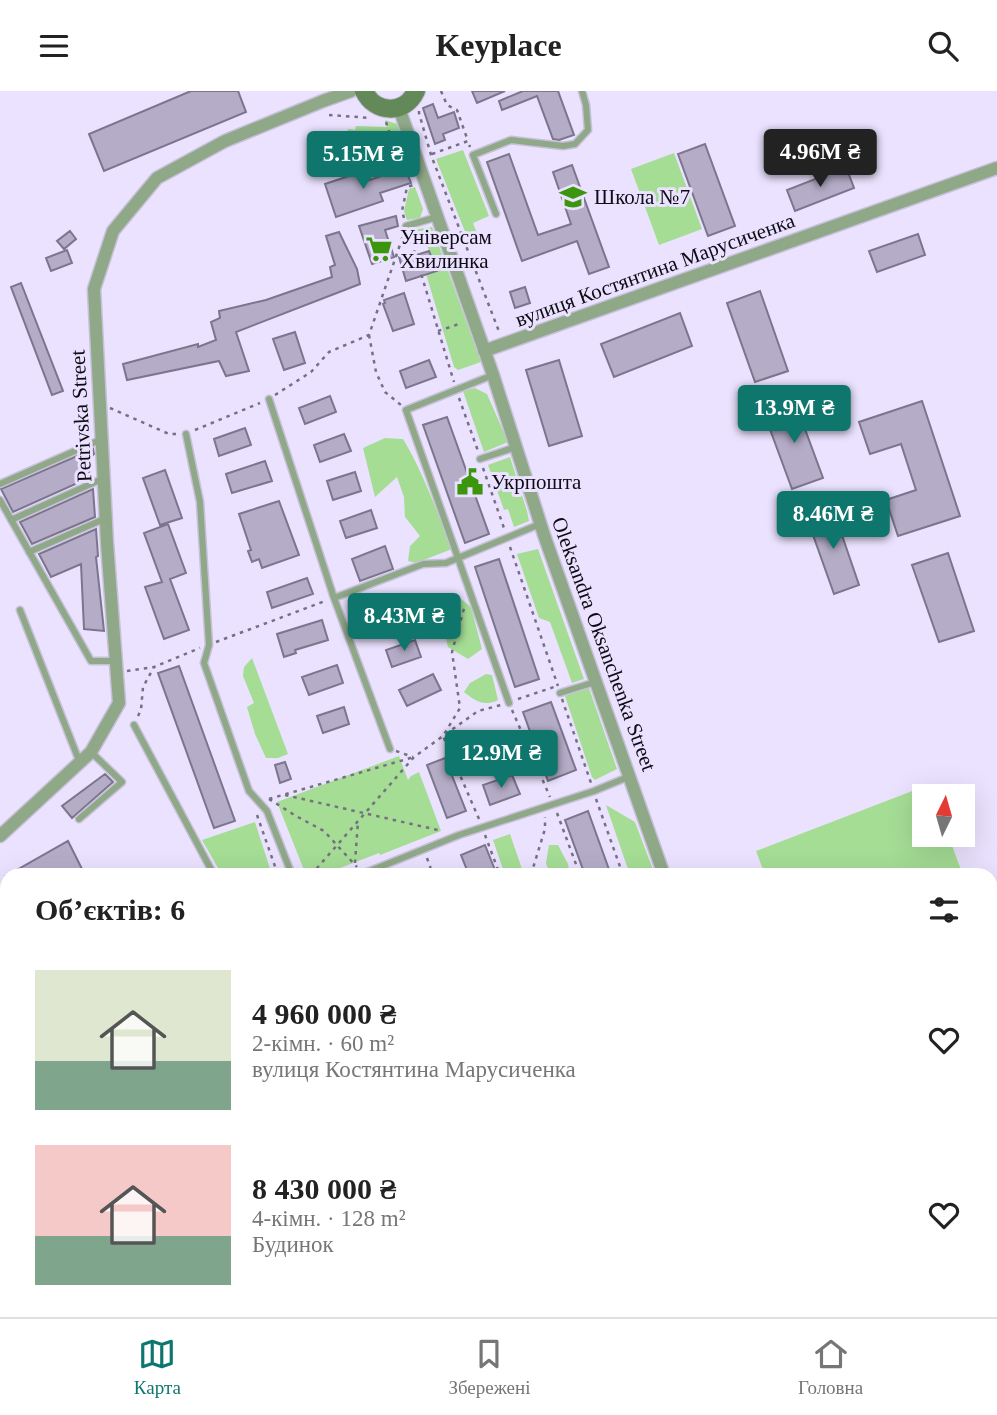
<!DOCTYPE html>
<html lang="uk">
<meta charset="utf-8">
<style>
body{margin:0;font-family:Georgia,serif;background:#f2f2f2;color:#222;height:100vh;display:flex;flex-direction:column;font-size:26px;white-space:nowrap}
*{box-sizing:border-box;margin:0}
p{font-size:23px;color:#767676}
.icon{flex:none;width:38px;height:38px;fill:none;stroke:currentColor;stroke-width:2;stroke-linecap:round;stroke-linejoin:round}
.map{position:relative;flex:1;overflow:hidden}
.details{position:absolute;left:0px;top:777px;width:998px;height:450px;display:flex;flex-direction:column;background:#fff;border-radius:21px 21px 0 0;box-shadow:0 7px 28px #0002}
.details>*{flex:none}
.needle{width:46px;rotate:5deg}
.tools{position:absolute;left:912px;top:693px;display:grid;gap:14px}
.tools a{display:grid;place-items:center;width:63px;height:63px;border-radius:0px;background:#fff;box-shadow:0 7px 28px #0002;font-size:35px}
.price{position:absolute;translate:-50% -60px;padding:0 16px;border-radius:7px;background:#0f766e;color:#fff;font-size:23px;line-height:46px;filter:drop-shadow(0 2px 4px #0008)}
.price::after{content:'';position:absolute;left:50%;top:42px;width:21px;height:16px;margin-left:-10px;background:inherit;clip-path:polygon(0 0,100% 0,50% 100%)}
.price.current{background:#222;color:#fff}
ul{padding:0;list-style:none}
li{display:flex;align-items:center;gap:21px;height:175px;padding:0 35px}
li span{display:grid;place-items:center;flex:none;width:196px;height:140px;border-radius:0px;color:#555}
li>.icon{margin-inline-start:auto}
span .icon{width:84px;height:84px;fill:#fffc;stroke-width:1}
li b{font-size:30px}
h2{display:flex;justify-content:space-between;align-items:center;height:84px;padding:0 35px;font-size:30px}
header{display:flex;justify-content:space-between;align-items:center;height:91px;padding:0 35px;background:#fff;font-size:32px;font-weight:600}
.tab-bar{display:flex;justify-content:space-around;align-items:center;height:98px;border-top:2px solid #e0e0e0;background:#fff;font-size:19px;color:#767676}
.tab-bar a{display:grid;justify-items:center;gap:4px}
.tab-bar .current{color:#0f766e}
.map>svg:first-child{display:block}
.green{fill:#a5dd95}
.building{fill:#b5adc8;stroke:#7c758e;stroke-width:2}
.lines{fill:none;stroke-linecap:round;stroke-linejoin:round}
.lane-casing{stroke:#c7c0d9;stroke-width:9}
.street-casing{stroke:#c7c0d9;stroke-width:15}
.secondary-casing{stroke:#c7c0d9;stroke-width:20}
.path{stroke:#767182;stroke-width:2.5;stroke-dasharray:3.5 5;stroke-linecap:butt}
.lane{stroke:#8fa887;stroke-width:6}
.street{stroke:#8fa887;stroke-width:12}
.secondary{stroke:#638958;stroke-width:18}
.labels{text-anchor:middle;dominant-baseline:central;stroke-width:6;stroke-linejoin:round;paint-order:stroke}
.poi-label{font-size:21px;fill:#0e0b14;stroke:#eae2fe;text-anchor:start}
.street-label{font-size:21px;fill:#0e0b14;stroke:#eae2fe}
</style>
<header><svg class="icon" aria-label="menu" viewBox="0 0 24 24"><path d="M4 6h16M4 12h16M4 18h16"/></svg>Keyplace<svg class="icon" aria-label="search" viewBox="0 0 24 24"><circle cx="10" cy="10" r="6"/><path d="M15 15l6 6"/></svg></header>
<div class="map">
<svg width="997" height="1226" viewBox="0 0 997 1226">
<rect width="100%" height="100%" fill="#eae2fe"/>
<path class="green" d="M385 29 397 33 400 38 410 64 400 70 383 76 385 84 361 92 358 82 360 66 346 67 348 38 355 39 356 35 387 36Z
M463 59 489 125 473 132 480 150 470 153 436 68Z
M674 62 702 138 659 154 631 78Z
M415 96 423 118 420 127 407 129 404 120 409 98Z
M432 136 481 271 458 279 454 276 426 183 437 179 426 152 416 154 411 139Z
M475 297 487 303 508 351 484 361 463 300Z
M385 347 403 348C424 383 437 421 452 458L416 472 408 470 410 455 420 445 405 426 404 406 397 386 375 406 363 357Z
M510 366 527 420 529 430 514 436 508 418 504 419 488 374Z
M538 458 584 588 572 592 550 531 539 527 517 463Z
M456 504 471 516 482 558 468 568 448 556 437 509Z
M252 567 288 663 278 667H266L255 643 247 616 254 612 243 585 244 576Z
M486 583 492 584 498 609C484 616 475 610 464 601L470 592Z
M589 597 617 678 595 689 592 686 565 605Z
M399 665 408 689 411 685 419 681 441 740 380 764 379 762 322 784H306L277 711Z
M928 694 933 705H924V744H948L963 784H765L756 760Z
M606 714 635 731 655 784H630Z
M255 731 272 784H222L202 749Z
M510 743 524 784H505L493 749Z
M549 754H558L568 773 570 784H550L546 772Z
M997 809V1067L990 1063V812Z"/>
<path class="building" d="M191 0H238L246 21 104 80 89 43Z
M472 0H505L477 12Z
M523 0H558L574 44 559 49 553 48 537 5 502 19 499 10Z
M433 13 438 27 454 21 459 37 443 43 445 49 435 53 423 17Z
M705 53 735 135 708 145 678 63Z
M509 63 538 144 571 133 553 81 572 74 609 176 589 183 577 150 522 170 487 71Z
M846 76 854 97 795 120 787 99Z
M405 77 411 92 380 102 383 110 336 126 325 93 358 82 361 92Z
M396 125 398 135 385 139 394 166 372 173 359 135Z
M70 140 76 148 64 158 57 150Z
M339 141 357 178 360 193 236 241 249 280 226 285 219 270 127 289 123 273 198 253V256L216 249 211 231 220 227 219 220 266 209 332 186 330 176 335 174 326 145Z
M918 143 925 164 877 181 869 160Z
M67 159 72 172 51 180 46 167Z
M429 160 437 180 406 190 399 166 409 163 410 166Z
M21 192 63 300 52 304 11 196Z
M525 196 530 212 515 217 510 201Z
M760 200 788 280 755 291 727 212Z
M404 202 414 233 393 240 383 213 385 212 384 209Z
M680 222 692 255 614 286 601 253Z
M295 241 305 272 284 279 273 248Z
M429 269 436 286 406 297 400 280Z
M559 269 582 345 549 355 526 279Z
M330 305 336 321 305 333 299 317Z
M922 310 960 425 898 445 886 409 916 399 901 353 870 363 859 331Z
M795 311 823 387 792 398 764 322Z
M447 326 489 443 465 452 423 334Z
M245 337 251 354 219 365 214 348Z
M344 343 351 360 320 371 314 354Z
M93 358 94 363 86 371 91 386 13 421 1 398Z
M265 370 272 390 232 402 226 383Z
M165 379 182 427 160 434 143 387Z
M355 381 361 400 333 409 327 390Z
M93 398 95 426 32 453 20 431Z
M279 410 299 464 262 477 259 468 252 471 248 460 251 459 239 423Z
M833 418 859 494 834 503 807 427Z
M371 419 377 437 346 447 340 430Z
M168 433 186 482 170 488 189 539 164 548 145 496 162 491 144 442Z
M96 438 98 465 96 466 104 540 84 538 81 473 51 486 39 463Z
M385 455 393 478 360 490 352 468Z
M948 462 974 540 939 551 912 474Z
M499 468 539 588 515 596 475 476Z
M307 487 313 503 272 517 267 501Z
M404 503 407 512 398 515 402 527 369 539 359 512 371 507 373 514Z
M322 529 328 549 295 559 296 562 284 566 277 543Z
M415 549 421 566 392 576 386 559Z
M337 574 343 592 309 604 302 586Z
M179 575 235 730 214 737 158 582Z
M433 583 441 599 407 615 399 599Z
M551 611 576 679 548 690 523 621Z
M344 616 349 633 323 642 317 625Z
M445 667 466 720 447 727 427 674Z
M285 671 291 688 280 692 275 674Z
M105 683 113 691 72 727 62 715Z
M512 684 520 703 490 714 483 694Z
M588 720 611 784H585L565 729Z
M68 750 85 784H8Z
M485 754 497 784H469L461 764Z"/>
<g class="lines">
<g class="lane-casing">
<path id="lane" d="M496 123 473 64 511 49 563 55 575 53 588 39 586 14 582 0
M406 135 437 126
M493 284 406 319 509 612
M269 308 334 507 390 658
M186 343 200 411 209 554 204 572 249 700 267 720 292 784
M480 368 516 356
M0 393 102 348
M0 409 91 570H116
M11 429 104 387
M29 461 104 428
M334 507 423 473 446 472 540 433
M20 519 80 672
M560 602 595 591
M134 634 214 784
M79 728 122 691 91 661
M360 784 459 744 594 700 628 686
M348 1220 351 1226
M688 1220 691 1226
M778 1220 781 1226
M637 1226 654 1220"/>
</g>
<g class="street-casing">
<path id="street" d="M399 17 493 284 544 444 664 784
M484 260 997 77
M0 745 91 661 119 612 107 452 94 198 113 140 157 87 225 50 323 10 351 0
M990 1083 997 1086"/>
</g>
<g class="secondary-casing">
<path id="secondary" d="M364 0C375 23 405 24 416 0"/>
</g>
<path class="path" d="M441 0 447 14 457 19 468 50
M419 20V22L431 64 500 243
M329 24 370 27
M386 31 400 75 406 74
M432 63 468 50 470 56
M404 127 402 120 407 96 413 94
M409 143 454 291
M438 240 462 232
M369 244 376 281 385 301 401 314
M275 304 311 281 329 261 369 244 404 142
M459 307 478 360
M110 317 169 343H178
M195 339 260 312
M483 377 505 440
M510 456 558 595
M216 551 325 510
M127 580 154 576 200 557
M518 608 554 596
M562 608 591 692
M512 619 550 706
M138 625 141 619 143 596 154 576
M396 660 413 666
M285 704 442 740
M269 708 414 666
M269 708 296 725 324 740 357 776
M596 708 623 784
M557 722 580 784
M257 724 278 784
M479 728 443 645 478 620 501 614
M485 744 500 784
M427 767 433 784
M355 772 358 730
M311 784 414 666 443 645 460 617 452 561 465 514
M534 784 533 777 545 738V726
M435 1220 450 1226
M842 1220 844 1226
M372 1226 376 1220
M501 1226 503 1220"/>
<use href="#lane" class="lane"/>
<use href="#street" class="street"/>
<use href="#secondary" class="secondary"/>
</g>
<defs>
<g id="school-bare" transform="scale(2.1)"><path d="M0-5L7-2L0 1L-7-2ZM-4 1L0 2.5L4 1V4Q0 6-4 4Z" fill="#3b950d" stroke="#eae2fe" stroke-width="2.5" paint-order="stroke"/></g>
<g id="supermarket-bare" transform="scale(2.1)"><path d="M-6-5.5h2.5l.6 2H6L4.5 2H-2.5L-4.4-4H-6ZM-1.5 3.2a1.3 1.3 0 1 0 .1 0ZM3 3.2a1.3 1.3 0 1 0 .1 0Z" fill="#3b950d" stroke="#eae2fe" stroke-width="2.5" paint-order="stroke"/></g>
<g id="civic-bare" transform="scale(2.1)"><path d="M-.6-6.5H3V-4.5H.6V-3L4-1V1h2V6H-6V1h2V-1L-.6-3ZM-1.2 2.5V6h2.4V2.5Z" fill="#3b950d" stroke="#eae2fe" stroke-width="2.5" paint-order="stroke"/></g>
</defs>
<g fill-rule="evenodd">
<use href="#school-bare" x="573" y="106"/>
<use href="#supermarket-bare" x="379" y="158"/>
<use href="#civic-bare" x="470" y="391"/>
</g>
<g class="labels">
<g class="poi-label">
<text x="594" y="106">Школа №7</text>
<text x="400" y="146">Універсам<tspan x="400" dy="24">Хвилинка</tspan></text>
<text x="491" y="391">Укрпошта</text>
</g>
<g class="street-label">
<text transform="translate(655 179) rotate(-20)">вулиця Костянтина Марусиченка</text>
<text transform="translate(81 325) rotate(-93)">Petrivska Street</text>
<text transform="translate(604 553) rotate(70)">Oleksandra Oksanchenka Street</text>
</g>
</g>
</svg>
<div class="tools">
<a><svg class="needle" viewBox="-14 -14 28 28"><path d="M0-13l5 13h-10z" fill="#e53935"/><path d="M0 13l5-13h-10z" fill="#767676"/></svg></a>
</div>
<b class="price current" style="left:820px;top:98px">4.96M ₴</b>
<b class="price" style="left:363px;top:100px">5.15M ₴</b>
<b class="price" style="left:794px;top:354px">13.9M ₴</b>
<b class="price" style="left:833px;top:460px">8.46M ₴</b>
<b class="price" style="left:404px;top:562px">8.43M ₴</b>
<b class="price" style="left:501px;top:699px">12.9M ₴</b>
<section class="details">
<h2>Об’єктів: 6<svg class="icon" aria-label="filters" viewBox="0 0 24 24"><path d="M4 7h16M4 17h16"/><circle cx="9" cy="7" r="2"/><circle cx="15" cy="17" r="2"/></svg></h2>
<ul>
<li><span style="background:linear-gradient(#dfe7d0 65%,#7fa58c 0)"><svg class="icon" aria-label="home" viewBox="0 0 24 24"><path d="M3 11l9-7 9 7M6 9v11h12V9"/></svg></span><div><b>4 960 000 ₴</b><p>2-кімн. · 60 m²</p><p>вулиця Костянтина Марусиченка</p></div><svg class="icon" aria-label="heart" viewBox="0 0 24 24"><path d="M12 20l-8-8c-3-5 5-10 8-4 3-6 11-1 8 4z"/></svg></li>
<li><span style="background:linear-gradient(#f6c9c9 65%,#7fa58c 0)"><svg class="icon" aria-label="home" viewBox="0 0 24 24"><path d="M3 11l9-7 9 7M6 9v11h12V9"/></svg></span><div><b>8 430 000 ₴</b><p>4-кімн. · 128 m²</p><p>Будинок</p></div><svg class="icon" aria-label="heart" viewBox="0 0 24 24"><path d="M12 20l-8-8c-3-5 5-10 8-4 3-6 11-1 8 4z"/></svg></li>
</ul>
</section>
</div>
<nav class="tab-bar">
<a class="current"><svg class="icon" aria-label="map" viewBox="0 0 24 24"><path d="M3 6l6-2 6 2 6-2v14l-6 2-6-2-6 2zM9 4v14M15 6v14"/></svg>Карта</a>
<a><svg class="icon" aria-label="saved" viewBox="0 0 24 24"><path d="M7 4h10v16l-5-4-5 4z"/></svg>Збережені</a>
<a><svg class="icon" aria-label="home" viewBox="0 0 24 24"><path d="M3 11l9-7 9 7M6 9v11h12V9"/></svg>Головна</a>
</nav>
